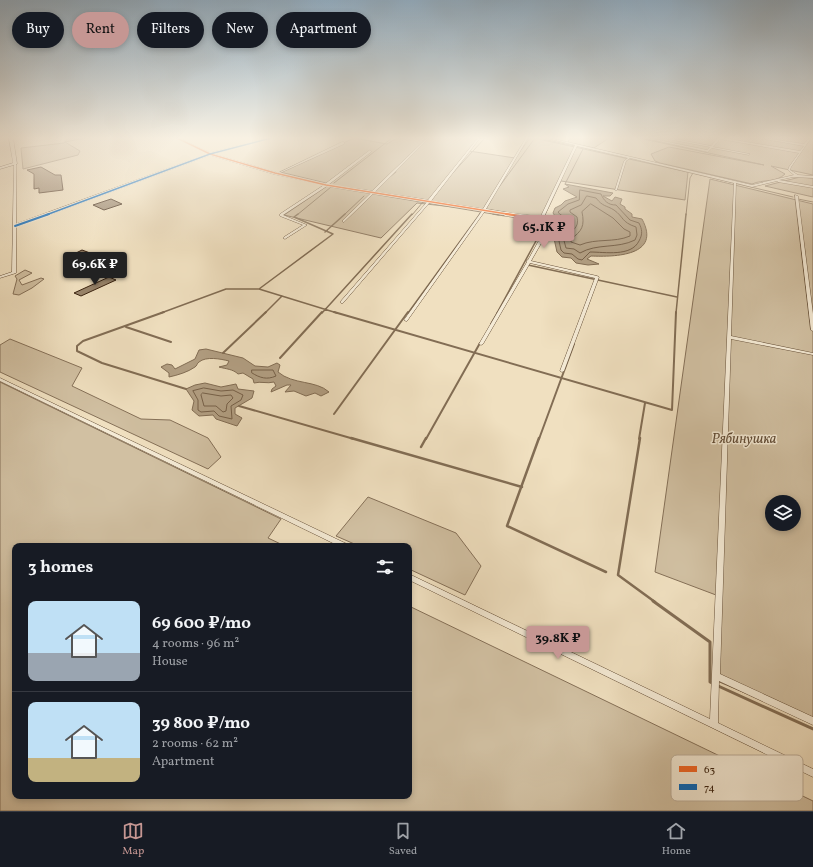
<!DOCTYPE html>
<meta charset="utf-8">
<style>
body{margin:0;font-family:Vollkorn,serif;background:#242831;color:#f1f3f6;height:100vh;display:flex;flex-direction:column;font-size:15px;white-space:nowrap}
*{box-sizing:border-box;margin:0}
p{font-size:13px;color:#9ea1a6}
.icon{flex:none;width:22px;height:22px;fill:none;stroke:currentColor;stroke-width:2;stroke-linecap:round;stroke-linejoin:round}
.map{position:relative;flex:1;overflow:hidden}
.details{position:absolute;left:12px;top:543px;width:400px;height:256px;display:flex;flex-direction:column;background:#171b24;border-radius:8px;box-shadow:0 2px 6px #0003}
.details>*{flex:none}
.hud{position:absolute;left:12px;top:12px;width:400px;height:36px;display:flex;gap:8px}
.buttons{position:absolute;left:765px;top:495px;display:grid;gap:8px}
.buttons a{display:grid;place-items:center;width:36px;height:36px;border-radius:50%;background:#171b24;box-shadow:0 2px 6px #0003;font-size:20px}
.price{position:absolute;translate:-50% -34px;padding:0 9px;border-radius:4px;background:#c59692;color:#111;font-size:13px;line-height:26px;filter:drop-shadow(0 1px 2px #0008)}
.price::after{content:'';position:absolute;left:50%;top:24px;width:12px;height:9px;margin-left:-6px;background:inherit;clip-path:polygon(0 0,100% 0,50% 100%)}
.price.on{background:#222;color:#fff}
ul{padding:0;list-style:none}
li{display:flex;align-items:center;gap:12px;height:100px;padding:0 16px}
li+li{border-top:1px solid #363941}
li span{display:grid;place-items:center;flex:none;width:112px;height:80px;border-radius:8px;color:#555}
li>.icon{margin-inline-start:auto}
span .icon{width:48px;height:48px;fill:#fffc;stroke-width:1}
li b{font-size:17px}
h2{display:flex;justify-content:space-between;align-items:center;height:48px;padding:0 16px;font-size:17px}
.pill{padding:0 14px;border-radius:18px;background:#171b24;box-shadow:0 2px 6px #0003;font-size:14px;line-height:36px}
.pill.on{background:#c59692;color:#111}
.tab-bar{display:flex;justify-content:space-around;align-items:center;height:56px;border-top:1px solid #363941;background:#171b24;font-size:11px;color:#9ea1a6}
.tab-bar a{display:grid;justify-items:center;gap:2px}
.tab-bar .on{color:#c59692}
.map>svg:first-child{display:block}
.green{fill:#d1c0a2;stroke:#857058;fill-rule:evenodd}
.water{fill:#b29f83;stroke:#826d54}
.lines{fill:none;stroke-linecap:round;stroke-linejoin:round}
.shore{stroke:#766048;stroke-width:1}
.stream-far4{stroke:#826d54;stroke-width:1}
.stream-far3{stroke:#826d54;stroke-width:1.5}
.stream-far2{stroke:#826d54;stroke-width:2}
.stream-far1{stroke:#826d54;stroke-width:2.5}
.stream{stroke:#826d54;stroke-width:3}
.building{fill:#98846b;stroke:#39210e}
.street-casing{stroke:#67513a;stroke-width:1}
.secondary-casing{stroke:#39210e;stroke-width:1}
.street{fill:#f5ebd6;fill-rule:evenodd}
.secondary{fill:#f5ebd6;fill-rule:evenodd}
.bus-1-far1-casing{stroke:#f5ebd6;stroke-width:3}
.bus-1-casing{stroke:#f5ebd6;stroke-width:4}
.bus-2-far1-casing{stroke:#f5ebd6;stroke-width:3}
.bus-2-casing{stroke:#f5ebd6;stroke-width:4}
.bus-1-far1{stroke:#f26522;stroke-width:1.5}
.bus-1{stroke:#f26522;stroke-width:2}
.bus-2-far1{stroke:#0065bd;stroke-width:1.5}
.bus-2{stroke:#0065bd;stroke-width:2}
.labels{text-anchor:middle;dominant-baseline:central;stroke-width:3;stroke-linejoin:round;paint-order:stroke}
.park-label{font-size:14px;font-style:italic;fill:#5f4933;stroke:#f5ebd6}
.key{fill:#f5ebd6;stroke:#bdae9a;stroke-width:1}
.key-label{font-size:11px;fill:#39210e}
</style>
<div class="map">
<svg width="813" height="811" viewBox="0 0 813 811">
<rect width="100%" height="100%" fill="#f0e0c0"/>
<filter id="stains"><feTurbulence type="fractalNoise" baseFrequency=".005" numOctaves="4"/><feColorMatrix values="0 0 0 0 .2 0 0 0 0 .09 0 0 0 0 .02 0 0 0 .5 -.17"/></filter>
<radialGradient id="worn" r=".72"><stop offset=".6" stop-color="#630" stop-opacity="0"/><stop offset="1" stop-color="#630" stop-opacity=".3"/></radialGradient>
<path class="green" d="M68 138H85L65 142 80 151 78 155 23 169 21 148 64 143Z
M354 138 387 144 397 138H480L469 151 515 158 530 138H534L688 172 685 200 561 181 544 217 417 203 381 238 284 215 330 184 280 172Z
M572 138H609L594 148 570 143 568 141Z
M639 138H813V175L771 166 785 174C776 183 763 179 752 184L660 163 655 161 651 154 669 147 764 165Z
M800 177 813 178V197L765 186Z
M710 179 813 204V722L717 681 716 595 655 572ZM772 502H794V524H772Z
M25 270 32 273 19 280 22 285 41 278 44 279 32 288 19 295 13 294 17 279 15 276Z
M10 339 82 368 72 386 141 419 170 420 208 438 221 457 208 469 0 372V345Z
M0 382 281 519 268 538 285 546H15V796H409V606L813 801V811H0Z
M368 497 456 533 481 566 465 595 409 569V546H359L336 536Z"/>
<path class="water" d="M565 184 613 193 610 196H603L612 201 615 197 622 199 620 204 625 207V209L632 214V217L642 219C662 256 615 257 591 256L587 259 599 264 588 265 576 263 571 258 562 257 557 252 553 234 554 227 560 226 562 228 564 224 571 223 557 219 553 213 555 208 561 205 565 201 577 197 563 189 569 187Z
M206 349 243 358 255 366 268 367 277 363 280 365 278 372C293 385 316 380 329 392L321 396 315 393 306 396 294 391 285 392 291 385H287L271 392 272 389 276 386 274 382C267 384 261 381 254 383L253 379 243 373 238 374C233 369 226 369 219 367L227 365 229 361C221 359 206 356 199 362 197 363 197 366 195 367 188 372 178 375 169 377V373L161 367 167 364 172 365 175 369 195 359 199 350Z
M205 383 221 387 236 384 238 389 254 391 252 398 235 408V414L242 418 237 426 216 419 213 415 199 416 192 410 194 401 186 389 195 385Z"/>
<g class="lines">
<path class="shore" d="M580 190 601 194C604 201 608 205 616 205L630 220 639 223C642 229 643 234 639 241 631 257 605 252 590 252L582 260 578 259 572 254 564 253 561 250 557 232 571 227 573 222C569 216 562 218 558 212L568 204 579 200Z
M587 196 596 198C603 207 606 205 614 210 624 217 621 222 636 227L637 235 635 240C617 249 597 243 580 253L574 249 566 248 563 237C571 232 580 228 577 217L570 212V210L581 205Z
M591 204 613 218 624 229 630 232V236C614 243 596 238 580 245L571 242V239C582 231 585 226 582 212Z
M252 370H273L276 376C267 380 260 378 252 373Z
M204 388 221 391 233 390 243 395 241 400 231 406 232 419 219 416 214 411 201 412 198 410V400L193 391Z
M203 393 221 396 231 395 233 398 227 404 226 411 223 412 216 406H204L201 395Z"/>
<path class="stream-far4" d="M538 138 607 153
M666 167 793 197
M449 177 485 138
M385 181 396 172
M334 183 392 138
M565 184 583 149
M499 187 535 138
M798 199 813 202
M297 215 331 187 499 215
M344 215 364 196
M412 215 423 202
M479 215 480 213
M686 215 690 178 693 173"/>
<path class="stream-far3" d="M493 214 526 219 543 228 497 313
M325 232 345 214
M528 265 677 297
M259 289 333 234 294 217 298 214
M161 313 226 289H259L337 313
M265 313 282 296
M322 313 412 214
M408 313 480 214
M676 313 686 214"/>
<path class="stream-far2" d="M164 312 83 341 77 346V351L102 363 186 389
M334 312 672 410 676 312
M491 324 498 312
M126 327 171 342
M223 353 266 312
M280 358 322 312
M239 406 354 439
M334 414 408 312
M426 439 480 343
M539 439 574 344
M639 439 645 403"/>
<path class="stream-far1" d="M351 438 522 487
M539 438 507 526 606 572
M640 438 618 575 655 602
M421 447 426 438"/>
<path class="stream" d="M653 601 710 642V682L712 683
M716 685 813 729"/>
</g>
<path class="building" d="M41 167 55 175H61L63 190 39 193V188L34 189V174L27 170Z
M111 199 122 204 104 210 93 205Z
M82 250 98 256 86 262 70 256Z
M109 277 116 280 81 296 74 293Z"/>
<g class="lines">
<g class="street-casing">
<path id="street" d="M176 138H179L210 153 269 138H272L213 154 278 173 342 142H344V144L280 173 325 184 370 150 371 151V152L328 185 372 191 427 138H429L375 192 428 200 478 138H480L431 201 483 209 526 138H528L486 209 540 218 575 145 546 138H550L752 185 794 175 788 170 789 167 799 153 720 139 713 147 750 154 749 155 712 148 708 152 645 138H649L707 150 710 147 668 139 669 138 711 146 718 138H723L800 151 804 146 759 138H764L804 144 809 138H811L791 167 790 170 798 175 813 176V178L793 177 779 180 813 186V188L778 182 777 181 752 187 736 183 731 336 813 353V355L731 339 720 674 813 717V725L719 681 718 723 813 769V777L409 580V574L710 719 734 183 630 158 626 161 617 190 616 191 615 190 624 161 628 158 577 146 543 219 549 220 551 226 531 261 597 276 599 277 564 371 562 372 560 371 595 278 530 263 483 344 481 345 479 344 527 262 526 261 528 260 547 226 546 222 541 220 485 211 407 321H406L404 320 482 211 430 202 343 303H341V301L427 202 374 193 344 222H343V220L371 193 327 186 283 215 307 225 285 239 283 238 284 237 303 225 280 216V214L324 185 274 174 210 155 16 227V273L0 278V276L12 272 14 163 16 164V224L208 154Z
M795 195 798 196 813 314V331L811 330Z
M0 378 347 544 348 546H339L0 381Z"/>
</g>
<g class="secondary-casing">
<path id="secondary" d="M9 138H13L17 164 0 169V167L13 163Z"/>
</g>
<use href="#street" class="street"/>
<use href="#secondary" class="secondary"/>
<g class="bus-1-far1-casing">
<path id="bus-1-far1" d="M177 138 210 154 275 173 326 185 513 215"/>
</g>
<g class="bus-1-casing">
<path id="bus-1" d="M506 214 541 219"/>
</g>
<g class="bus-2-far1-casing">
<path id="bus-2-far1" d="M46 215 210 154 271 138"/>
</g>
<g class="bus-2-casing">
<path id="bus-2" d="M15 226 49 214"/>
</g>
<use href="#bus-1-far1" class="bus-1-far1"/>
<use href="#bus-1" class="bus-1"/>
<use href="#bus-2-far1" class="bus-2-far1"/>
<use href="#bus-2" class="bus-2"/>
</g>
<linearGradient id="sky" x2="0" y2="1"><stop stop-color="#92acc0"/><stop offset="0.55" stop-color="#f8f1e3"/><stop offset="1" stop-color="#f8f1e3" stop-opacity="0"/></linearGradient>
<rect width="813" height="251" fill="url(#sky)"/>
<g class="labels">
<g class="park-label">
<text x="744" y="439">Рябинушка</text>
</g>
</g>
<rect x="671" y="755" width="132" height="46" rx="6" class="key"/>
<rect x="679" y="766" width="18" height="6" fill="#f26522"/>
<rect x="679" y="784" width="18" height="6" fill="#0065bd"/>
<g class="key-label">
<text x="704" y="773">63</text>
<text x="704" y="791">74</text>
</g>
<rect width="100%" height="100%" filter="url(#stains)"/>
<rect width="100%" height="100%" fill="url(#worn)"/>
</svg>
<div class="buttons">
<a><svg class="icon" aria-label="layers" viewBox="0 0 24 24"><path d="M12 4l9 5-9 5-9-5zM3 14l9 5 9-5"/></svg></a>
</div>
<b class="price" style="left:544px;top:249px">65.1K ₽</b>
<b class="price on" style="left:95px;top:286px">69.6K ₽</b>
<b class="price" style="left:558px;top:660px">39.8K ₽</b>
<div class="hud">
<a class="pill">Buy</a>
<a class="pill on">Rent</a>
<a class="pill">Filters</a>
<a class="pill">New</a>
<a class="pill">Apartment</a>
</div>
<section class="details">
<h2>3 homes<svg class="icon" aria-label="filters" viewBox="0 0 24 24"><path d="M4 7h16M4 17h16"/><circle cx="9" cy="7" r="2"/><circle cx="15" cy="17" r="2"/></svg></h2>
<ul>
<li><span style="background:linear-gradient(#bfe0f5 65%,#9aa5b1 0)"><svg class="icon" aria-label="home" viewBox="0 0 24 24"><path d="M3 11l9-7 9 7M6 9v11h12V9"/></svg></span><div><b>69 600 ₽/mo</b><p>4 rooms · 96 m²</p><p>House</p></div></li>
<li><span style="background:linear-gradient(#bfe0f5 70%,#c2b280 0)"><svg class="icon" aria-label="home" viewBox="0 0 24 24"><path d="M3 11l9-7 9 7M6 9v11h12V9"/></svg></span><div><b>39 800 ₽/mo</b><p>2 rooms · 62 m²</p><p>Apartment</p></div></li>
</ul>
</section>
</div>
<nav class="tab-bar">
<a class="on"><svg class="icon" aria-label="map" viewBox="0 0 24 24"><path d="M3 6l6-2 6 2 6-2v14l-6 2-6-2-6 2zM9 4v14M15 6v14"/></svg>Map</a>
<a><svg class="icon" aria-label="saved" viewBox="0 0 24 24"><path d="M7 4h10v16l-5-4-5 4z"/></svg>Saved</a>
<a><svg class="icon" aria-label="home" viewBox="0 0 24 24"><path d="M3 11l9-7 9 7M6 9v11h12V9"/></svg>Home</a>
</nav>
